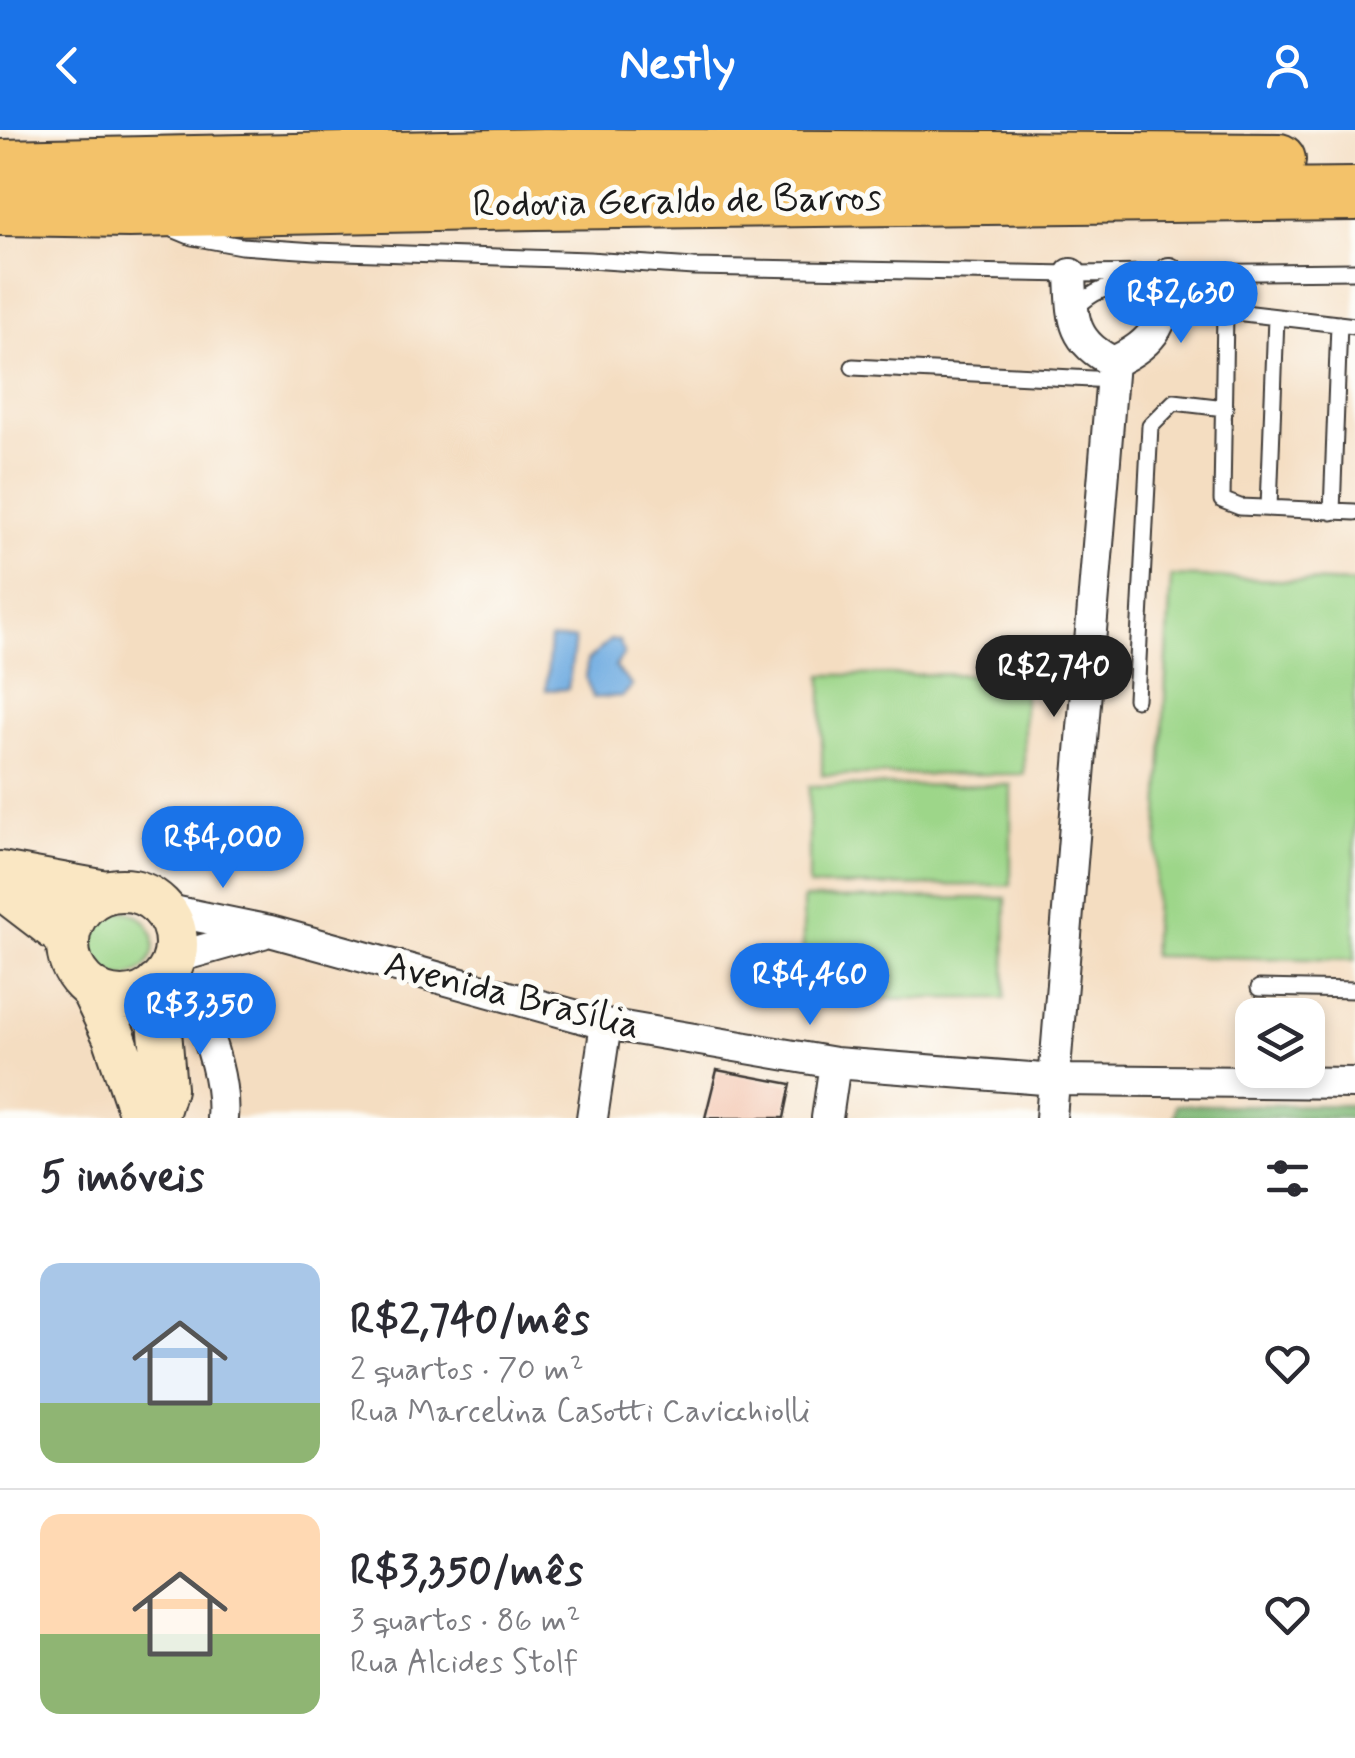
<!DOCTYPE html>
<html lang="pt">
<meta charset="utf-8">
<style>
body{margin:0;font-family:Mynerve,sans-serif;background:#f2f2f3;color:#2b2b33;height:100vh;display:flex;flex-direction:column;font-size:38px;white-space:nowrap}
*{box-sizing:border-box;margin:0}
p{font-size:32px;color:#7c7c81}
.icon{flex:none;width:55px;height:55px;fill:none;stroke:currentColor;stroke-width:2;stroke-linecap:round;stroke-linejoin:round}
.map{position:relative;height:988px;overflow:hidden}
.details{display:flex;flex-direction:column;background:#fff;flex:1}
.details>*{flex:none}
.buttons{position:absolute;left:1235px;top:868px;display:grid;gap:20px}
.buttons a{display:grid;place-items:center;width:90px;height:90px;border-radius:20px;background:#fff;box-shadow:0 5px 15px #0003;font-size:50px}
.price{position:absolute;translate:-50% -85px;padding:0 22px;border-radius:35px;background:#1a73e8;color:#fff;font-size:32px;line-height:65px;filter:drop-shadow(0 2px 5px #0008)}
.price::after{content:'';position:absolute;left:50%;top:60px;width:30px;height:22px;margin-left:-15px;background:inherit;clip-path:polygon(0 0,100% 0,50% 100%)}
.price.on{background:#222;color:#fff}
ul{padding:0;list-style:none}
li{display:flex;align-items:center;gap:30px;height:250px;padding:0 40px}
li+li{border-top:2px solid #e1e1e2}
li span{display:grid;place-items:center;flex:none;width:280px;height:200px;border-radius:20px;color:#555}
li>.icon{margin-inline-start:auto}
span .icon{width:120px;height:120px;fill:#fffc;stroke-width:1}
li b{font-size:42px}
h2{display:flex;justify-content:space-between;align-items:center;height:120px;padding:0 40px;font-size:42px}
header{display:flex;justify-content:space-between;align-items:center;height:130px;padding:0 40px;background:#1a73e8;color:#fff;font-size:45px;font-weight:700}
.map>svg:first-child{display:block}
.green{fill:#9dd689;stroke:#5c7952;stroke-width:2.5}
.forest{fill:#7eb775;stroke:#4d6a48;stroke-width:2.5}
.water{fill:#6face1;stroke:#46647e;stroke-width:2.5}
.building{fill:#efaf93}
.lines{fill:none;stroke-linecap:round;stroke-linejoin:round}
.lane-casing{stroke:#3c3935;stroke-width:19}
.street-casing{stroke:#3c3935;stroke-width:34}
.secondary-casing{stroke:#3c3935;stroke-width:46}
.highway-casing{stroke:#3c3935;stroke-width:56}
.lane{stroke:#fff;stroke-width:15}
.street{stroke:#fff;stroke-width:30}
.secondary{stroke:#fae7c3;stroke-width:42}
.highway{stroke:#f3c26a;stroke-width:52}
.labels{text-anchor:middle;dominant-baseline:central;stroke-width:10;stroke-linejoin:round;paint-order:stroke}
.street-label{font-size:38px;fill:#1c1c1c;stroke:#fdfcf7}
</style>
<header><svg class="icon" aria-label="back" viewBox="0 0 24 24"><path d="M15 5l-7 7 7 7"/></svg>Nestly<svg class="icon" aria-label="person" viewBox="0 0 24 24"><circle cx="12" cy="8" r="4"/><path d="M4 21q1-7 8-7t8 7"/></svg></header>
<div class="map">
<svg width="1355" height="988" viewBox="0 0 1355 988">
<rect width="100%" height="100%" fill="#fdfcf7"/>
<filter id="ink" filterUnits="userSpaceOnUse"><feTurbulence type="fractalNoise" baseFrequency=".01" numOctaves="2"/><feDisplacementMap in="SourceGraphic" scale="20" xChannelSelector="R" yChannelSelector="G"/><feConvolveMatrix kernelMatrix="1 2 1 2 8 2 1 2 1" color-interpolation-filters="sRGB"/></filter>
<filter id="wash" filterUnits="userSpaceOnUse"><feTurbulence type="fractalNoise" baseFrequency=".0048" numOctaves="4" result="noise"/><feDisplacementMap in="SourceGraphic" scale="40" xChannelSelector="R" yChannelSelector="G"/><feGaussianBlur stdDeviation="2.25" result="paint"/><feColorMatrix in="noise" values="0 0 0 0 0 0 0 0 0 0 0 0 0 0 0 0 0 1.4 0 .05"/><feComposite in="paint" operator="in"/></filter>
<g filter="url(#wash)">
<rect width="100%" height="100%" fill="#f4ddc1"/>
<path class="green" d="M1171 446 1355 453V830L1152 826Z
M1024 544V644L822 645V545Z
M1011 655V755L809 756V656Z
M1006 768 1005 868 803 869V769Z
M88 814a33 33 0 1 1 66 0a33 33 0 1 1-66 0Z"/>
<path class="forest" d="M1176 975H1355V988H1174Z"/>
<path class="water" d="M550 509H575L568 559 546 560Z
M610 510 619 511 624 524 615 537 632 556 623 566 593 568 586 549 587 531Z"/>
<g id="blocks">
<path class="building" d="M717 940 791 954 784 988H705Z"/>
</g>
</g>
<g filter="url(#ink)">
<use href="#blocks" fill-opacity="0" stroke="#3c3935" stroke-width="2.5"/>
<g class="lines">
<g class="lane-casing">
<path id="lane" d="M175 100 192 107 241 116 315 121 589 130 694 137 1071 144 1355 141
M1073 181C1104 148 1130 151 1167 174L1355 196
M1225 181 1222 370 1240 377 1355 382
M853 237 1112 250
M1269 378 1276 187
M1332 382 1339 194
M1136 569 1150 296 1174 272 1225 278
M1259 858 1355 860"/>
</g>
<g class="street-casing">
<path id="street" d="M1071 144C1073 186 1070 211 1113 232 1158 212 1165 191 1169 143
M163 779 270 801 606 894 835 933 1056 950 1355 953
M174 828 263 803
M167 843C176 856 188 868 196 881 212 910 225 956 222 988
M592 988 606 894
M827 988 835 933
M1051 988 1113 232"/>
</g>
<g class="secondary-casing">
<path id="secondary" d="M0 743 106 762
M0 757 68 809
M68 814a54 54 0 1 1 108 0a54 54 0 1 1-108 0Z
M91 858 114 906 142 988
M156 988 165 959 156 855"/>
</g>
<g class="highway-casing">
<path id="highway" d="M0 36 545 25 1279 30
M0 79 129 81 536 73 1355 64"/>
</g>
<use href="#lane" class="lane"/>
<use href="#street" class="street"/>
<use href="#secondary" class="secondary"/>
<use href="#highway" class="highway"/>
</g>
</g>
<g class="labels">
<g class="street-label">
<text transform="translate(677 72) rotate(-1)">Rodovia Geraldo de Barros</text>
<text transform="translate(512 866) rotate(14)">Avenida Brasília</text>
</g>
</g>
</svg>
<div class="buttons">
<a><svg class="icon" aria-label="layers" viewBox="0 0 24 24"><path d="M12 4l9 5-9 5-9-5zM3 14l9 5 9-5"/></svg></a>
</div>
<b class="price" style="left:1181px;top:216px">R$2,630</b>
<b class="price on" style="left:1054px;top:590px">R$2,740</b>
<b class="price" style="left:223px;top:761px">R$4,000</b>
<b class="price" style="left:810px;top:898px">R$4,460</b>
<b class="price" style="left:200px;top:928px">R$3,350</b>
</div>
<section class="details">
<h2>5 imóveis<svg class="icon" aria-label="filters" viewBox="0 0 24 24"><path d="M4 7h16M4 17h16"/><circle cx="9" cy="7" r="2"/><circle cx="15" cy="17" r="2"/></svg></h2>
<ul>
<li><span style="background:linear-gradient(#a9c7e8 70%,#8fb573 0)"><svg class="icon" aria-label="home" viewBox="0 0 24 24"><path d="M3 11l9-7 9 7M6 9v11h12V9"/></svg></span><div><b>R$2,740/mês</b><p>2 quartos · 70 m²</p><p>Rua Marcelina Casotti Cavicchiolli</p></div><svg class="icon" aria-label="heart" viewBox="0 0 24 24"><path d="M12 20l-8-8c-3-5 5-10 8-4 3-6 11-1 8 4z"/></svg></li>
<li><span style="background:linear-gradient(#ffd9b3 60%,#8fb573 0)"><svg class="icon" aria-label="home" viewBox="0 0 24 24"><path d="M3 11l9-7 9 7M6 9v11h12V9"/></svg></span><div><b>R$3,350/mês</b><p>3 quartos · 86 m²</p><p>Rua Alcides Stolf</p></div><svg class="icon" aria-label="heart" viewBox="0 0 24 24"><path d="M12 20l-8-8c-3-5 5-10 8-4 3-6 11-1 8 4z"/></svg></li>
</ul>
</section>
